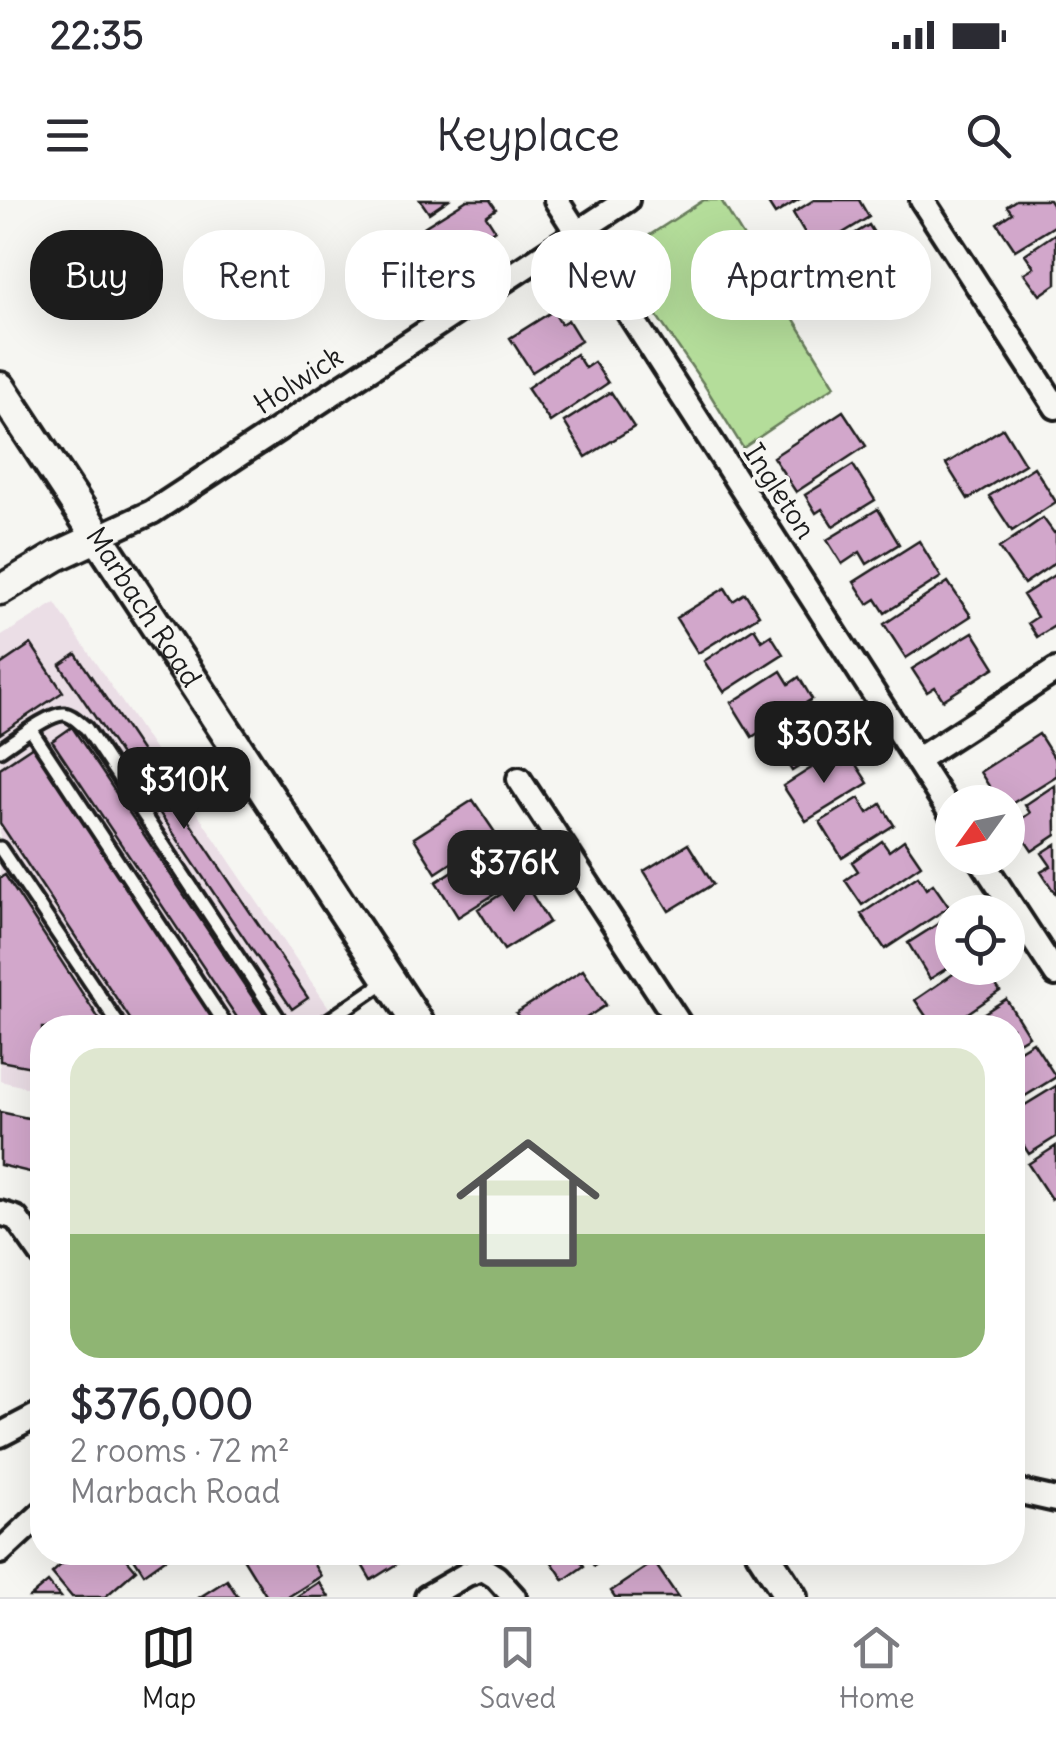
<!DOCTYPE html>
<meta charset="utf-8">
<style>
body{margin:0;font-family:Delius,sans-serif;background:#f7f7f7;color:#2b2b33;height:100vh;display:flex;flex-direction:column;font-size:38px;white-space:nowrap}
*{box-sizing:border-box;margin:0}
p{font-size:32px;color:#7c7c81}
.icon{flex:none;width:55px;height:55px;fill:none;stroke:currentColor;stroke-width:2;stroke-linecap:round;stroke-linejoin:round}
.map{position:relative;flex:1;overflow:hidden}
.sheet{position:absolute;left:30px;top:815px;width:995px;height:550px;display:flex;flex-direction:column;background:#fff;border-radius:40px;box-shadow:0 10px 40px #0002}
.sheet>*{flex:none}
.guide{position:absolute;left:30px;top:30px;width:998px;height:90px;display:flex;gap:20px}
.needle{width:65px;rotate:237deg}
.tools{position:absolute;left:935px;top:585px;display:grid;gap:20px}
.tools a{display:grid;place-items:center;width:90px;height:90px;border-radius:50%;background:#fff;box-shadow:0 10px 40px #0002;font-size:50px}
.price{position:absolute;translate:-50% -85px;padding:0 22px;border-radius:20px;background:#1c1c1c;color:#fff;font-size:32px;line-height:65px;filter:drop-shadow(0 2px 5px #0008)}
.price::after{content:'';position:absolute;left:50%;top:60px;width:30px;height:22px;margin-left:-15px;background:inherit;clip-path:polygon(0 0,100% 0,50% 100%)}
.price.on{background:#222;color:#fff}
ul{padding:0;list-style:none}
li{display:grid;align-content:center;gap:20px;height:530px;padding:0 40px}
li+li{border-top:2px solid #e1e1e2}
li span{display:grid;place-items:center;height:310px;border-radius:30px;color:#555}
li>.icon{margin-inline-start:auto}
span .icon{width:180px;height:180px;fill:#fffc;stroke-width:1}
li b{font-size:42px}
.pill{padding:0 35px;border-radius:40px;background:#fff;box-shadow:0 10px 40px #0002;font-size:35px;line-height:90px}
.pill.on{background:#1c1c1c;color:#fff}
.status{display:flex;justify-content:space-between;align-items:center;height:70px;padding:0 50px;background:#fff;direction:ltr}
.status svg{height:28px;fill:currentColor}
header{display:flex;justify-content:space-between;align-items:center;height:130px;padding:0 40px;background:#fff;font-size:45px;font-weight:600}
.tabs{display:flex;justify-content:space-around;align-items:center;height:140px;border-top:2px solid #e1e1e2;background:#fff;font-size:28px;color:#7c7c81}
.tabs a{display:grid;justify-items:center;gap:5px}
.tabs .on{color:#1c1c1c}
.map>svg:first-child{display:block}
.built{fill:#ebdee6}
.green{fill:#b4dd9a;stroke:#687c5b;stroke-width:2.5}
.building{fill:#d2a7cb;stroke:#1c1c1c;stroke-width:2.5}
.lines{fill:none;stroke-linecap:round;stroke-linejoin:round}
.service-casing{stroke:#1c1c1c;stroke-width:19}
.minor-casing{stroke:#1c1c1c;stroke-width:30}
.tertiary-casing{stroke:#1c1c1c;stroke-width:35}
.secondary-casing{stroke:#1c1c1c;stroke-width:38}
.service{stroke:#f6f6f2;stroke-width:11}
.minor{stroke:#f6f6f2;stroke-width:22}
.tertiary{stroke:#f6f6f2;stroke-width:28}
.secondary{stroke:#f6f6f2;stroke-width:30}
.labels{text-anchor:middle;dominant-baseline:central;stroke-width:8;stroke-linejoin:round;paint-order:stroke}
.street-label{font-size:28px;fill:#1c1c1c;stroke:#f6f6f2}
</style>
<div class="status"><b>22:35</b><svg viewBox="0 0 49 12"><path d="M0 12V9h3v3zM5 12V6h3v6zM10 12V3h3v9zM15 12V0h3v12zM26 1h20v11H26zM47 4h2v5h-2z"/></svg></div>
<header><svg class="icon" aria-label="menu" viewBox="0 0 24 24"><path d="M4 6h16M4 12h16M4 18h16"/></svg>Keyplace<svg class="icon" aria-label="search" viewBox="0 0 24 24"><circle cx="10" cy="10" r="6"/><path d="M15 15l6 6"/></svg></header>
<div class="map">
<svg width="1056" height="1397" viewBox="0 0 1056 1397">
<rect width="100%" height="100%" fill="#f6f6f2"/>
<filter id="ink" filterUnits="userSpaceOnUse"><feTurbulence type="fractalNoise" baseFrequency=".01" numOctaves="2"/><feDisplacementMap in="SourceGraphic" scale="20" xChannelSelector="R" yChannelSelector="G"/><feConvolveMatrix kernelMatrix="1 2 1 2 8 2 1 2 1" color-interpolation-filters="sRGB"/></filter>
<g filter="url(#ink)">
<path class="built" d="M55 403 342 827 42 828V891L0 881V437Z"/>
<path class="green" d="M704 0H721L835 186 743 248 703 183 639 90 622 53Z"/>
<path class="building" d="M420 0H448L429 13Z
M467 0H490L496 9 486 16 495 30 445 61 424 27Z
M766 0H798L775 14Z
M814 0H859L869 17 815 50 793 13Z
M1016 0H1049L1056 11V25L1015 50 997 23 1012 13 1007 6Z
M869 25 877 38 884 34 898 57 838 94 815 58Z
M1056 33V84L1040 95 1024 73 1034 67 1025 54Z
M553 111 561 124 568 120 581 141 532 172 510 138Z
M576 154 585 168 594 162 608 183 550 222 527 188Z
M611 192 634 227 586 257 564 222Z
M843 211 866 246 796 292 773 257Z
M1003 228 1025 264 968 299 946 264Z
M853 265 875 300 833 326 822 309 816 313 805 295Z
M1034 267 1056 302 1012 331 989 296Z
M878 309 899 344 867 364 860 352 842 364 827 340Z
M1043 318 1054 333 1056 332V362L1024 384 999 348Z
M919 341 941 377 885 413 876 399 868 404 854 382Z
M1056 374V425L1037 437 1028 423 1037 417 1023 395Z
M948 382 971 416 906 458 884 424Z
M725 388 733 401 745 393 759 415 698 453 676 418Z
M754 428 762 441 771 435 783 454 724 492 704 461Z
M973 432 995 467 943 500 935 487 927 492 912 469Z
M31 444 63 492 0 534V465Z
M76 454 308 798 292 809 60 465Z
M781 471 789 484 799 477 812 499 752 537 731 503Z
M809 510 818 524 826 518 840 541 792 571 770 535Z
M72 527 269 822 261 828H244L52 541Z
M1039 534 1056 561V576L1008 606V602H999L980 572Z
M33 546 220 828H136L0 623V568Z
M835 553 844 565 853 560 868 583 806 621 783 586Z
M1055 585 1056 635 1032 651 1014 624 1030 613 1025 605Z
M859 598 868 613 881 604 894 625 842 658 820 622Z
M473 600 496 634 436 673 414 638Z
M904 640 921 665 862 705 845 680 858 671 852 662 882 641 889 651Z
M499 642 522 677 458 717 436 682Z
M688 644 713 684 669 711 644 671Z
M1056 644V695L1041 672 1051 666 1042 653Z
M5 675 105 828H42V869L0 861V678Z
M918 676 926 689 933 684 949 707 885 749 861 714Z
M523 680 549 722 504 750 478 709Z
M952 715V765L930 779 908 743Z
M962 768H984L1000 791 946 828H934L915 800Z
M583 770 606 805 571 828H525L516 813Z
M1006 799 1029 836 1012 846V828H961Z
M1033 842 1056 877 1012 904V855Z
M1056 886V937L1029 954 1022 943 1012 949V913Z
M0 912 42 921V975L0 965Z
M1056 946V996L1051 999 1028 964Z
M75 1352H121L136 1370 105 1397H72L52 1373Z
M130 1352H175L144 1374Z
M252 1352H306L321 1376 288 1397H267L243 1358Z
M368 1352H410L411 1355 371 1380 358 1358Z
M545 1352H575L584 1366 564 1380Z
M585 1352H615L594 1366Z
M654 1362 678 1397H615L611 1391Z
M227 1380 238 1397H200Z
M48 1382 60 1397H30Z
M319 1382 329 1397H296Z"/>
<g class="lines">
<g class="service-casing">
<path id="service" d="M31 530 228 828
M0 550C14 541 50 512 65 514 74 516 79 523 86 528L285 828
M0 648 121 828
M317 828 386 781"/>
</g>
<g class="minor-casing">
<path id="minor" d="M556 0 952 615
M922 0 1056 207
M98 337 152 312 627 0
M917 560 1056 470
M519 579 682 828
M980 658 1056 774
M0 1013 16 1018 42 1055
M0 1235 42 1213
M1012 1290 1056 1300
M0 1352 42 1313
M427 1397 467 1374 483 1369 496 1377 514 1397"/>
</g>
<g class="tertiary-casing">
<path id="tertiary" d="M0 390 57 356 98 337"/>
</g>
<g class="secondary-casing">
<g id="secondary">
<path id="s1" d="M0 188 421 828"/>
<path d="M762 1352 791 1397"/>
</g>
</g>
<use href="#service" class="service"/>
<use href="#minor" class="minor"/>
<use href="#tertiary" class="tertiary"/>
<use href="#secondary" class="secondary"/>
</g>
</g>
<g class="labels">
<g class="street-label">
<text transform="translate(298 180) rotate(-33)">Holwick</text>
<text transform="translate(780 291) rotate(57)">Ingleton</text>
<text stroke="none"><textPath href="#s1" startOffset="262">Marbach Road</textPath></text>
</g>
</g>
</svg>
<div class="tools">
<a><svg class="needle" viewBox="-14 -14 28 28"><path d="M0-13l5 13h-10z" fill="#e53935"/><path d="M0 13l5-13h-10z" fill="#7c7c81"/></svg></a>
<a><svg class="icon" aria-label="locate" viewBox="0 0 24 24"><circle cx="12" cy="12" r="6"/><path d="M12 2v4M12 18v4M2 12h4M18 12h4"/></svg></a>
</div>
<b class="price" style="left:824px;top:586px">$303K</b>
<b class="price" style="left:184px;top:632px">$310K</b>
<b class="price on" style="left:514px;top:715px">$376K</b>
<div class="guide">
<a class="pill on">Buy</a>
<a class="pill">Rent</a>
<a class="pill">Filters</a>
<a class="pill">New</a>
<a class="pill">Apartment</a>
</div>
<section class="sheet">
<ul>
<li><span style="background:linear-gradient(#dfe7d0 60%,#8fb573 0)"><svg class="icon" aria-label="home" viewBox="0 0 24 24"><path d="M3 11l9-7 9 7M6 9v11h12V9"/></svg></span><div><b>$376,000</b><p>2 rooms · 72 m²</p><p>Marbach Road</p></div></li>
</ul>
</section>
</div>
<nav class="tabs">
<a class="on"><svg class="icon" aria-label="map" viewBox="0 0 24 24"><path d="M3 6l6-2 6 2 6-2v14l-6 2-6-2-6 2zM9 4v14M15 6v14"/></svg>Map</a>
<a><svg class="icon" aria-label="saved" viewBox="0 0 24 24"><path d="M7 4h10v16l-5-4-5 4z"/></svg>Saved</a>
<a><svg class="icon" aria-label="home" viewBox="0 0 24 24"><path d="M3 11l9-7 9 7M6 9v11h12V9"/></svg>Home</a>
</nav>
